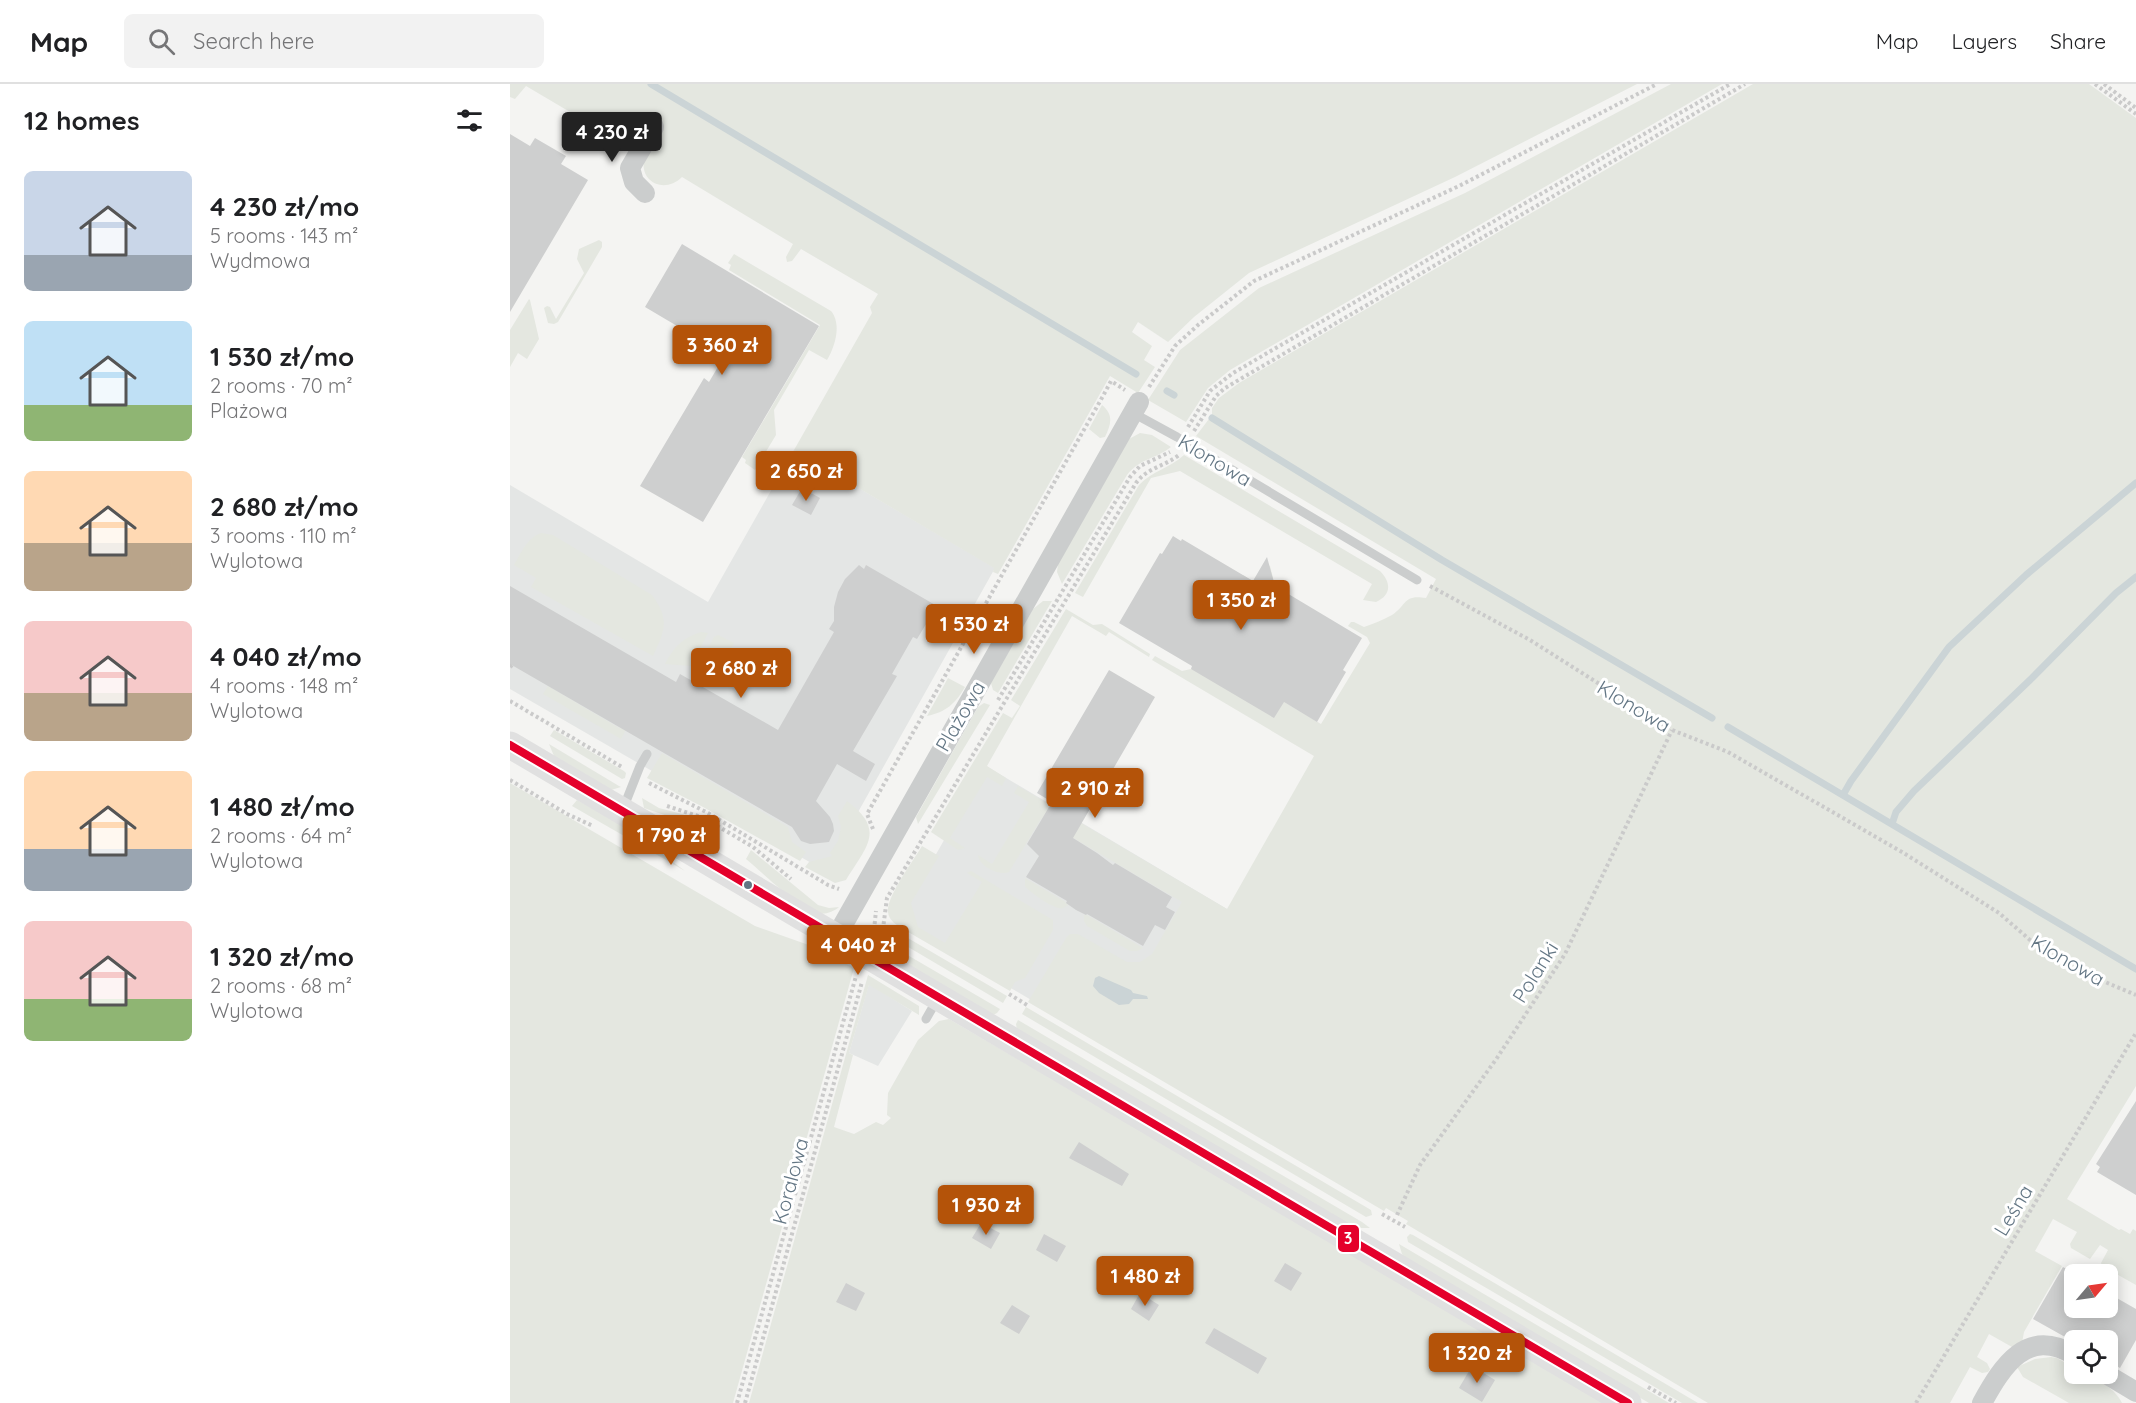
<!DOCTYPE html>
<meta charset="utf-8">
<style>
body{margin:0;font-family:Quicksand,sans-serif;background:#f2f2f2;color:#202124;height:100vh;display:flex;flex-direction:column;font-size:22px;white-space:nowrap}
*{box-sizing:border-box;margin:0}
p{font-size:20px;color:#757577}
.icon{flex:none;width:33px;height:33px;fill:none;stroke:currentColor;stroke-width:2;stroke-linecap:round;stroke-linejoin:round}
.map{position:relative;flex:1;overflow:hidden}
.sheet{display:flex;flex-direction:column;background:#fff;width:510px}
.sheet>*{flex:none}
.needle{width:39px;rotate:61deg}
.buttons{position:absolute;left:1554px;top:1180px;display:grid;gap:12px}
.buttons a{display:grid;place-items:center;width:54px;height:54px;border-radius:9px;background:#fff;box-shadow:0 3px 15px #0003;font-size:30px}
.price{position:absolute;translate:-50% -51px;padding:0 14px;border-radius:6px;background:#b45309;color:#fff;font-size:20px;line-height:39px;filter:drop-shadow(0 2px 3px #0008)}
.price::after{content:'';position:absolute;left:50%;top:36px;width:18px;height:14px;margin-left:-9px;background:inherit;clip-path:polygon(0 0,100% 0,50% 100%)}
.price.on{background:#222;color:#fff}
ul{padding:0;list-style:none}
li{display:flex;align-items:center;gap:18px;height:150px;padding:0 24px}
li span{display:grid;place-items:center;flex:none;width:168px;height:120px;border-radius:9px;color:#555}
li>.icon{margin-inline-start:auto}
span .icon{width:72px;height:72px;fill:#fffc;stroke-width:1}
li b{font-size:26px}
h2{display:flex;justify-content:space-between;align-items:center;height:72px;padding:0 24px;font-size:26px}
header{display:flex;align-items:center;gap:36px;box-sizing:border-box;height:84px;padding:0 30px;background:#fff;border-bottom:2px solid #e0e0e0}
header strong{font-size:28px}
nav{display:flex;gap:33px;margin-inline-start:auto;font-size:21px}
.search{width:420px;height:54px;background:#f2f2f2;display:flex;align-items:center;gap:15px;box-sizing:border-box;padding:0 21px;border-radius:9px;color:#757577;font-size:22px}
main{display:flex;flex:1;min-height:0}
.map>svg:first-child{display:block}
.built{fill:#e4e6e5}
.green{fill:#e4e7e0}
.water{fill:#cbd4d6}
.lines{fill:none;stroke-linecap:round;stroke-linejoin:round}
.stream{stroke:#cbd4d6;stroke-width:7}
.building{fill:#cecfcf}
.path{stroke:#cacaca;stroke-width:4;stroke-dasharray:3 3;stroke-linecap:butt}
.lane{stroke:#cbcdcd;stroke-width:9}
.street{stroke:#cbcdcd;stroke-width:20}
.secondary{stroke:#e0e0e0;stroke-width:27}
.bus-1-casing{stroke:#fff;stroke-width:12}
.bus-1{stroke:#e4002b;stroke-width:8}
.bus-dot{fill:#637684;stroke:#fff;stroke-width:2}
.labels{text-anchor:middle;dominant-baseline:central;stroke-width:6;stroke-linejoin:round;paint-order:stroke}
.street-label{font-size:20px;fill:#637684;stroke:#fff}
.line-badge{stroke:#fff;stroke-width:2}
.badge-label{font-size:16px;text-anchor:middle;font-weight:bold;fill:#fff}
</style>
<header>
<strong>Map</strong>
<div class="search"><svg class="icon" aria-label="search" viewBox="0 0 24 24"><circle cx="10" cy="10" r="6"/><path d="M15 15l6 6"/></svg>Search here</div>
<nav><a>Map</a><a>Layers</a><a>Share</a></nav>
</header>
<main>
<section class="sheet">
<h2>12 homes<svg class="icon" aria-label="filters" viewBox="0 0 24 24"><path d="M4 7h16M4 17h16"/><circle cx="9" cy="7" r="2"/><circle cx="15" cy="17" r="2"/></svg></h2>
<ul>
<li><span style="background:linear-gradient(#c9d6e8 70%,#9aa5b1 0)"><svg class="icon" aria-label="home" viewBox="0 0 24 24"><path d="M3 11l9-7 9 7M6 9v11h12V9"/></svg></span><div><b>4 230 zł/mo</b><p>5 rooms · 143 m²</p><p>Wydmowa</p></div></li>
<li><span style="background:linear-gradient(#bfe0f5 70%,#8fb573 0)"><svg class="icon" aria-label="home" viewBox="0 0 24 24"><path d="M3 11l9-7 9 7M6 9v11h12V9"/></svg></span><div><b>1 530 zł/mo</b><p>2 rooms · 70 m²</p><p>Plażowa</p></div></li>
<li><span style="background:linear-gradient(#ffd9b3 60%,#b9a48a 0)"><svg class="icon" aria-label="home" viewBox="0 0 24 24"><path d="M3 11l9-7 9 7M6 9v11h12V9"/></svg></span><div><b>2 680 zł/mo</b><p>3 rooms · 110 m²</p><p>Wylotowa</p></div></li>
<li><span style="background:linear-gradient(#f6c9c9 60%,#b9a48a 0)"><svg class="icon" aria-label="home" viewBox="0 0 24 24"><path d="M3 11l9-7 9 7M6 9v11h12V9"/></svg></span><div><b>4 040 zł/mo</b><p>4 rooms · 148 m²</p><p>Wylotowa</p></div></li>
<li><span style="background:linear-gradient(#ffd9b3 65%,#9aa5b1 0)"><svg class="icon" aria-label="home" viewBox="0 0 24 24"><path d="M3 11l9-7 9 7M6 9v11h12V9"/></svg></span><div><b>1 480 zł/mo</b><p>2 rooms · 64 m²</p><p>Wylotowa</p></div></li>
<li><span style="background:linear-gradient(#f6c9c9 65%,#8fb573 0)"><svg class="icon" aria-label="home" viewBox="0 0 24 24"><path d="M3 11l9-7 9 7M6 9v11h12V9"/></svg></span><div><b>1 320 zł/mo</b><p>2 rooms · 68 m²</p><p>Wylotowa</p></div></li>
</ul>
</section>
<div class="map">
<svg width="1626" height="1319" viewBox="0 0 1626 1319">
<rect width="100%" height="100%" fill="#f4f4f2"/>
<path class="built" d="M284 366 485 484 315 787 0 605V401L198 518Z
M476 682 717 825 628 979 406 848 399 818Z
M359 900 402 927 368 982 339 969Z"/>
<path class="green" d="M0 0H1127L945 93 739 189 684 233 658 258 628 238 622 248 642 262 634 276 645 283 628 309 600 292 488 490 483 488 484 484 284 366 362 229 360 223 368 210 291 165 282 177 277 178 276 173 283 160 172 93C154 111 127 97 135 72L115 59 110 62 97 54 99 51 16 2 5 15 0 13Z
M1161 0H1212L720 286 698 304 676 338 638 316 670 266 749 204 955 109Z
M1243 0H1579L1626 34V1002L1557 1115 1609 1146 1611 1145 1620 1150 1623 1145 1626 1147V1201L1592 1182 1591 1179 1598 1166 1590 1161 1580 1175 1561 1164 1560 1160 1567 1148 1543 1135 1525 1167 1552 1182 1514 1248 1512 1259 1502 1263 1479 1250 1467 1273 1477 1279 1480 1285 1478 1288 1472 1289 1460 1283 1440 1319H1198L896 1140 898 1137 876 1124 874 1127 518 918 556 854 560 850H568L617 878H630L642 870 672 818 531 735 499 788C488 792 469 782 468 771L482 780 519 718 504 709 508 702 717 825 804 672 642 576 645 572 672 587 681 585 721 517 733 491 743 497 754 479 760 482 765 502 717 584 811 640 860 559 857 553 838 542 841 538H844L854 543C863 540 873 536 882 531 897 521 893 510 916 514L926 495 686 352 702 331V324L709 314 729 299Z
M89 156 92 158V163L48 238 44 240 38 239 34 224 37 222 40 223 46 235 74 189 67 175 69 165Z
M224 170 321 227C332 240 325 263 317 276L299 266 264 326 266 351 245 386 235 379 236 376 232 373 310 241 219 186 221 181 218 179Z
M19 215 20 216 29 255 17 275 8 269 0 283V246Z
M592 321C604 331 601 340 595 353L590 354 579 345Z
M630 349 642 351 661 363C646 375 630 374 617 391L552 500 547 488 548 480 619 355Z
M674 371 870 487C881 498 882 511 866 518L853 516 862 500 670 387 641 394 573 513 565 509 629 401C642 387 660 384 674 371Z
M31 449 43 451 142 511C160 535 155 547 143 572L21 503 26 494 4 481C11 469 17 454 31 449Z
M533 517H542L488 609 483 606 481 599 523 525Z
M556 525 583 541 592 540 640 570 639 573 599 548 596 552 562 532 477 682 496 694 492 702 477 693 440 754 455 764 448 766 421 748 493 629 502 634 510 622 501 616Z
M191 548 198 549 181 582 155 580C164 563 172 554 191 548Z
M208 551 224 559 209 585 187 584 204 553Z
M438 594 455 603C445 620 436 628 417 632Z
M38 602 109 644 124 631 111 655 33 610Z
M474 619 480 621 408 740 406 733 468 623Z
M44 646 114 687 116 689 115 694 112 695 40 652Z
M39 660 109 702 111 703 101 706 44 672Z
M152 669 278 743 282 758 296 768 290 777 193 723 137 694Z
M0 699 245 842 310 865 344 884 223 1319H0Z
M132 714 149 724 187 734 182 743 172 737 134 724Z
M67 716 114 741 175 787 62 722Z
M337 717C376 746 357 762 336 796L325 799 295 783 299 778 322 772 320 769 328 757 331 743 328 732Z
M412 762 429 772 401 819 408 843 435 859 472 798 457 789 461 787 543 836V846L515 894 505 898 500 907 393 845C387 841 379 837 378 828 376 813 404 776 412 762Z
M241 766 308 821 319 824 329 823C323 828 315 831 307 829 287 823 253 789 236 775Z
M515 794 554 817 558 821C554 823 554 825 549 824 541 823 519 808 515 802Z
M574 831H577L633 864 627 867H620L577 842 574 837Z
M391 850 497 912 493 919 388 857 387 853Z
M382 862 490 925 487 929 481 932 377 870Z
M358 891 409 922V931L359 901 339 969 343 971 324 1043 344 1050 366 1038 373 1041 381 1034 377 1031 378 1009 408 956 429 937 439 935 1097 1319H239Z
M516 923 861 1126 862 1131 856 1133 512 930Z
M508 936 852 1138 860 1144H842L507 946 506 940Z
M900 1150 903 1151 1188 1319H1172L898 1158 897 1153Z
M889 1160 1159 1319H1139L897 1176 892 1170Z
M1541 1273 1547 1274 1564 1284V1290C1581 1290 1605 1303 1612 1319H1559L1513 1293 1507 1283 1525 1275Z"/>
<path class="water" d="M589 892 621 906 623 909 637 912 638 915H623L619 920 609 921 589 909 583 902 585 894Z"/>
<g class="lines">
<path class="stream" d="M141 0 626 290
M657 307 664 311
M702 334 932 476 1202 634
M1218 643 1626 885
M1333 711 1341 697 1439 563 1516 491 1626 399
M1382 740 1386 728 1404 707 1522 594 1606 509 1626 493"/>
</g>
<path class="building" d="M0 50 20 62 25 54 56 72 51 80 78 96 0 228Z
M172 160 309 242 193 438 130 402 194 294 199 298 218 266 187 246 184 252 135 223Z
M292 404 310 414 301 431 282 421Z
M663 452 671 457 672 455 743 497 757 473 765 502 852 554 833 586 836 588 807 638 774 618 764 634 681 585 682 582 609 539 650 469 652 470Z
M349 481 354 485 356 481 427 522 407 555 403 553 382 590 387 592 343 667 365 680 356 697 327 680 306 717 320 733 323 740 324 747 319 758 300 760 291 757 282 743 0 580V502L166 598 170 590 268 646 324 548 319 545 324 537V523L328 508 335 495Z
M599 586 645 613 563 754 587 769 603 781 605 779 662 813 656 823 665 828 655 846 645 841 633 862 577 830 576 831 566 826 556 819 557 817 516 793 529 772 517 760 542 718 527 709Z
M1626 1017V1111L1587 1088 1590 1083 1586 1080Z
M569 1058 619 1090 612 1102 559 1074Z
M471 1139 490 1149 481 1165 462 1154Z
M534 1150 556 1162 547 1178 526 1166Z
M775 1179 792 1189 781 1207 764 1197Z
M1553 1183 1567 1191H1564V1224H1598V1209L1626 1225V1256L1610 1284 1598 1277V1257L1564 1258 1523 1235Z
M336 1199 355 1209 346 1227 326 1218Z
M630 1209 649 1221 639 1237 621 1225Z
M502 1221 520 1232 509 1250 490 1239Z
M704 1244 757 1274 748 1290 695 1259Z
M962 1282 985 1296 972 1318 949 1304Z"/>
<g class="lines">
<path class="path" d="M1585 0 1626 30
M1594 0 1626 24
M639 303 665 262 688 241 744 197 949 102 1147 0
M678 343 700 307 723 289 1220 0
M684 347 706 312 715 304 1235 0
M920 502 1020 556 1162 646 1218 668 1392 768 1489 829 1527 862 1569 887 1626 911
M0 583 2 581
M488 616 620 393 630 382 660 368
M0 617 112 683
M0 696 57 730 83 742
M139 699 198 729 318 801 329 805
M157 722 194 734 243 763 281 795
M363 745 357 730 593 312 601 297 615 306
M364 846 366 827
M372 852 377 814 626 399C637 384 655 382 669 371
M499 910 517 921
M872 1130 895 1143
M887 1131 910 1081 987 974 1055 870 1162 646
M1138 1303 1166 1319
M227 1319 346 892
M235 1319 352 898
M1406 1319 1626 949"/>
<path class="lane" d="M623 329 667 353 907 496
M113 725 130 682 137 670
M416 935 428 914"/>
<path class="street" d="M135 109 124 98 120 84 144 43
M326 853 629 318
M1596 1290 1626 1308
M1472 1319C1493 1281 1517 1243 1564 1271"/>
<path class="secondary" d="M0 661 1118 1319"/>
<g class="bus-1-casing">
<path id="bus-1" d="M0 661 1118 1319"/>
</g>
<use href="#bus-1" class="bus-1"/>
</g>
<circle class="bus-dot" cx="238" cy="801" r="5"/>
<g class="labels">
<g class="street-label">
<text transform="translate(705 376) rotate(31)">Klonowa</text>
<text transform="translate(1124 622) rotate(31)">Klonowa</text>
<text transform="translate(450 632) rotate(-60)">Plażowa</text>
<text transform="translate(1558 876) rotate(30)">Klonowa</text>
<text transform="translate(1025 888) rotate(-58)">Polanki</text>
<text transform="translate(280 1097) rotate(-75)">Koralowa</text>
<text transform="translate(1503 1126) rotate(-59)">Leśna</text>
</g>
</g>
<rect class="line-badge" x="827" y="1140" width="23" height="29" rx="6" fill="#e4002b"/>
<g class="badge-label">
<text x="838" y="1160">3</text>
</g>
</svg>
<div class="buttons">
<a><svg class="needle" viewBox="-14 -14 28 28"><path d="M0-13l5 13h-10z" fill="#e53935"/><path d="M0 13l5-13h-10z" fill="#757577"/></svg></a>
<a><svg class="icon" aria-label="locate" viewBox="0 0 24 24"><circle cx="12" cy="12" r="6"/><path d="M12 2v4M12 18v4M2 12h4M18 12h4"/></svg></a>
</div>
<b class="price on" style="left:102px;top:79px">4 230 zł</b>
<b class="price" style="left:212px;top:292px">3 360 zł</b>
<b class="price" style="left:296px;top:418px">2 650 zł</b>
<b class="price" style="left:731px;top:547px">1 350 zł</b>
<b class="price" style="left:464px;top:571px">1 530 zł</b>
<b class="price" style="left:231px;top:615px">2 680 zł</b>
<b class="price" style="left:585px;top:735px">2 910 zł</b>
<b class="price" style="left:161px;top:782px">1 790 zł</b>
<b class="price" style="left:348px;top:892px">4 040 zł</b>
<b class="price" style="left:476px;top:1152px">1 930 zł</b>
<b class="price" style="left:635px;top:1223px">1 480 zł</b>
<b class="price" style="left:967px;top:1300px">1 320 zł</b>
</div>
</main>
